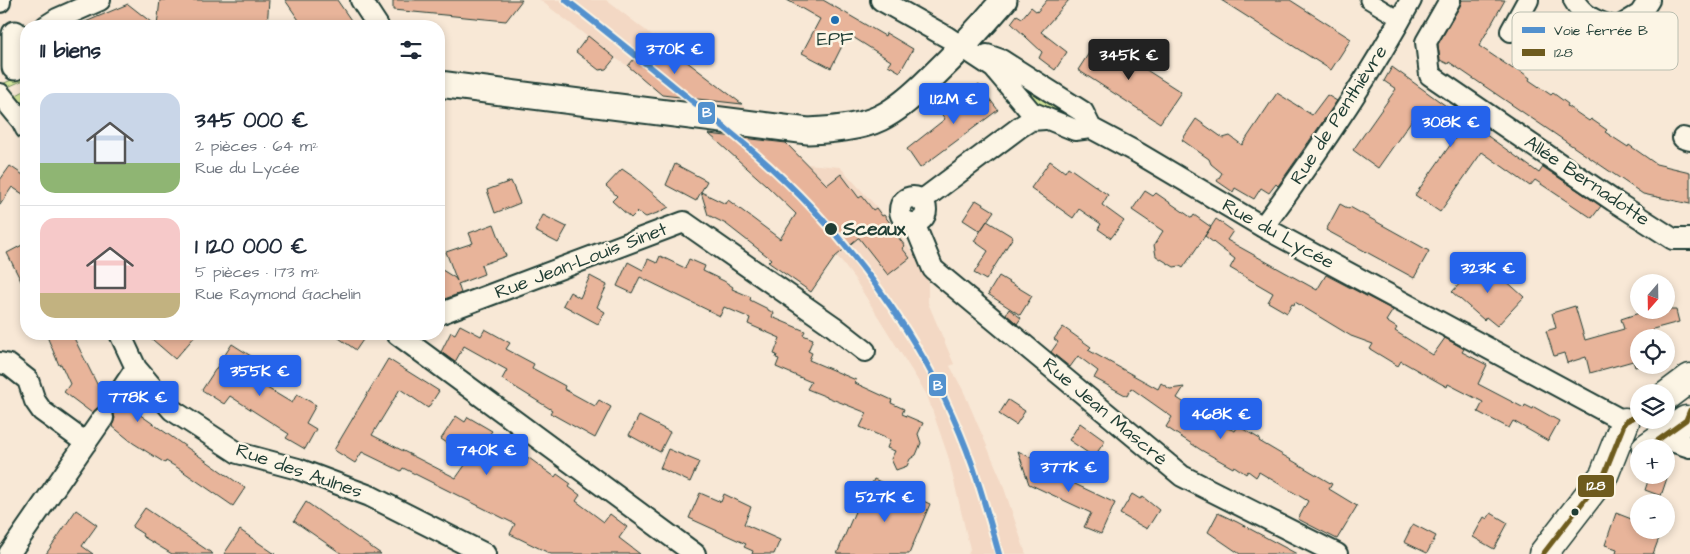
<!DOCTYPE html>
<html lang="fr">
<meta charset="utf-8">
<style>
body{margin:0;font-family:"Architects Daughter",sans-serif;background:#f2f2f3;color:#1f2937;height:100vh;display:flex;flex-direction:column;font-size:19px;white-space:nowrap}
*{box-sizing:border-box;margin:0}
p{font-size:16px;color:#747a83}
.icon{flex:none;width:28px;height:28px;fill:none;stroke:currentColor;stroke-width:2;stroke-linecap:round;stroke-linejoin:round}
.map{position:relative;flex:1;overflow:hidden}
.side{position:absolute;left:20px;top:20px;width:425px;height:320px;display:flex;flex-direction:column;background:#fff;border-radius:20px;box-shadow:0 2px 8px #0003}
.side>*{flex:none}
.needle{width:32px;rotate:200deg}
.tools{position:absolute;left:1630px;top:274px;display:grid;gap:10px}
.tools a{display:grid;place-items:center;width:45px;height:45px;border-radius:50%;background:#fff;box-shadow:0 2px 8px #0003;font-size:25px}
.price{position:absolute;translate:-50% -42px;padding:0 11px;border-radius:5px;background:#2563eb;color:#fff;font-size:16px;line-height:32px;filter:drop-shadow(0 1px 2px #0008)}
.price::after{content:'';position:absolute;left:50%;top:30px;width:15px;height:11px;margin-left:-8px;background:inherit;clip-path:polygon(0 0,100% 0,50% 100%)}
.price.on{background:#222;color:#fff}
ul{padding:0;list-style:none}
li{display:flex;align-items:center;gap:15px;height:125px;padding:0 20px}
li+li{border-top:1px solid #e0e1e3}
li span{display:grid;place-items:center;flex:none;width:140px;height:100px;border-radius:15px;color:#555}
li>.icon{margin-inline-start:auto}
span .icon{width:60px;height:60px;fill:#fffc;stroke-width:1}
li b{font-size:21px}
h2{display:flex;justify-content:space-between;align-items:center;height:60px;padding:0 20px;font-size:21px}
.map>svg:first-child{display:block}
.built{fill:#f3d8c4}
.green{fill:#d5e69a;stroke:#7a9267}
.building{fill:#e8b49a;stroke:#1f3d34}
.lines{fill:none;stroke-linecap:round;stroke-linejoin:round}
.pedestrian-casing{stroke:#1f3d34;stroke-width:19}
.minor-casing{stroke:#1f3d34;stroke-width:24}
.tertiary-casing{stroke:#1f3d34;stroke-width:29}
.secondary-casing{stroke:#1f3d34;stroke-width:31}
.pedestrian{stroke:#fcf5e5;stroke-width:15}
.minor{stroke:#fcf5e5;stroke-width:20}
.tertiary{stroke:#fcf5e5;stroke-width:25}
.secondary{stroke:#fcf5e5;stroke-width:28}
.bus-1-casing{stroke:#fcf5e5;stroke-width:9}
.bus-1{stroke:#6e5b1e;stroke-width:5}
.rail-1-casing{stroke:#fcf5e5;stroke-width:10}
.rail-1{stroke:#5291ce;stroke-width:6}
.poi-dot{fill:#1f6fb2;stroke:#fcf5e5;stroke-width:2}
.stop-dot{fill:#1f3d34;stroke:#fcf5e5;stroke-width:2}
.labels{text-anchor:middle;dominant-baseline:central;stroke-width:5;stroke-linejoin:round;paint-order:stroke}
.poi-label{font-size:19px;fill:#1f3d34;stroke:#fcf5e5}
.street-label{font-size:19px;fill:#1f3d34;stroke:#fcf5e5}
.stop-label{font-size:19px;font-weight:bold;fill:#1f3d34;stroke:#fcf5e5;text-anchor:start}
.key{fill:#fcf5e5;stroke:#babeb0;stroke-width:1}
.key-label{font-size:14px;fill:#1f3d34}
.line-badge{stroke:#fcf5e5;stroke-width:2}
.badge-label{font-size:14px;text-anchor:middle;font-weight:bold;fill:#fff}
</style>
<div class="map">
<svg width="1690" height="554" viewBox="0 0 1690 554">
<rect width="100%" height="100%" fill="#f8e8d6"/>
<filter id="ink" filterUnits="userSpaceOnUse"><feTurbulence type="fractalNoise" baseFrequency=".02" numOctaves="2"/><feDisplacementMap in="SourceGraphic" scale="10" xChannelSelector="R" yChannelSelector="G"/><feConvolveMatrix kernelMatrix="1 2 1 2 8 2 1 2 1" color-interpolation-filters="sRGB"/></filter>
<g filter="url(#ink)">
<path class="built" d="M540 0H606L735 99 786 142 807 164 840 167 884 215 928 273V303L954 364 950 366 963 390 1001 479 1026 554H968L970 549 948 456 927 395 854 278 837 256 826 263 829 267 825 271 820 238 786 203 710 134 628 66 615 58Z"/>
<path class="green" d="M26 74V79L1 90 0 86 2 84Z
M1024 87 1028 88 1073 115 1079 124 1031 102 1022 90Z
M26 90V101L21 110 9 99Z"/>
<path class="building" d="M160 0H269L267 26H157Z
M285 0H337L355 26H303Z
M393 0H522L506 21 393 10Z
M787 0H823L885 36 886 33 913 49 900 72 888 65 891 61 848 34 831 68 802 53 820 19Z
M1047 0H1069L1041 32 1067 52 1055 70 1039 58 1042 52 1011 23 1017 15 1022 18 1031 7 1037 12Z
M1221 0H1290L1351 39 1331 70Z
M1462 0H1505L1479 46 1513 69 1515 67 1530 78 1529 80 1551 95 1553 93 1568 104 1567 106 1589 121 1591 119 1607 130 1605 132 1628 147 1629 145 1656 164 1690 172V204L1643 194 1449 62 1448 64 1440 60 1438 44 1460 6Z
M128 4 156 26H115L83 23Z
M588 36 615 58 606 69 599 70 576 52Z
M654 36 682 58 742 104 662 95 628 66Z
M1098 39 1181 92 1160 123 1078 70Z
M1392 67 1539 173 1543 167 1601 206 1592 218 1535 180 1530 186 1482 152 1440 212 1415 195 1458 134 1421 107 1378 168 1353 150 1396 89 1384 81Z
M979 85 998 110 920 168 907 149 945 119 940 112 963 93 965 96Z
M1277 93 1312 115 1327 95 1337 101 1278 186 1276 184 1269 193 1261 188 1254 199 1235 188 1233 192 1217 181 1222 173 1211 164 1209 159 1182 140 1196 119 1223 138 1230 136 1242 145Z
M709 134 786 143 827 185 841 174 859 198 862 196 873 210 876 208 882 216 884 215 900 236 898 237 905 246 902 248 910 258 888 275 859 238H858L835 257 811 292 768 262 771 259 726 224 708 215 701 192 696 201 666 185 675 164 707 181 701 192 726 204 728 200 780 239 796 214 766 185Z
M1050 161 1065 172 1068 167 1108 195 1102 205 1124 221 1111 238 1098 229 1101 224 1079 209 1073 218 1031 188Z
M10 166 26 177V196L12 187 0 205V180Z
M622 169 635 178 669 207 660 212 646 217 637 212 631 218 612 201 617 196 606 186Z
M511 181 520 203 495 213 487 190Z
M1145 191 1153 196 1156 193 1192 218 1194 215 1211 227 1183 268 1180 266 1174 267 1156 256 1154 245 1163 231 1132 210Z
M976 200 994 211 980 231 963 220Z
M1340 204 1349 209 1350 207 1429 251 1414 278 1326 230Z
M543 215 567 227 558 243 535 231Z
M1216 219 1233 231 1227 240 1317 290 1326 275 1393 310 1386 321 1397 328 1395 331 1433 355 1445 338 1464 349 1462 352 1487 365 1478 384 1524 408 1525 405 1533 409 1534 407 1559 421 1548 441 1513 421 1509 428 1478 412 1483 402 1448 384 1447 387 1401 361 1398 366 1370 349 1373 344 1351 336 1295 302 1294 305 1292 304 1287 313 1268 302 1273 293 1230 268 1235 259 1205 236Z
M987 221 1013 237 986 280 974 273 988 251 974 241Z
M494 224 506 256 481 265 484 274 458 284 461 293 439 301V268L455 278 457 281 446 252 473 243 469 233Z
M26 243V291L7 253Z
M660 256 685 268 689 259 705 266 703 271 724 281 733 287 732 289 751 297 750 300 768 309V310L774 313 772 317 805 331 803 335 813 339 808 351 812 353 809 360 856 380 855 383 892 400 891 403 904 409 902 414 923 423 918 434 921 443 916 455 910 459 907 466 896 470 891 459 895 451 887 448 890 440 860 427 867 413 807 389 811 382 776 367 779 359 776 358 777 355 774 354 780 338 748 324 750 318 724 307 720 316 640 277 632 293 617 286 628 262 643 270 648 259 657 263Z
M1482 259 1524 297 1497 326 1486 317 1484 320 1452 292Z
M590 276 607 285 597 307 605 312 598 324 563 305 570 292 580 298Z
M999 276 1032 296 1020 315 988 294Z
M1575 306 1585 340 1624 329 1621 319 1639 313 1638 310H1676L1679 322 1653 329 1655 338H1639V366L1635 367 1633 361 1590 373 1586 357 1567 363 1564 353 1554 356 1546 331 1556 328 1552 313Z
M1009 309 1021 318 1017 324 1006 314Z
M460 325 481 336 485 329 510 343 506 349 534 364 532 368 565 386 564 389 595 406 599 400 611 407 595 438 550 413 552 410 502 379 507 370 464 346 455 362 441 352 451 332 455 334Z
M1063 327 1091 347 1088 350 1158 389 1161 383 1170 389 1184 387 1177 398 1215 423 1235 431 1238 426 1260 439 1259 441 1332 484 1329 489 1357 506 1337 539 1298 519 1308 501 1259 472 1256 477 1248 471 1246 474 1234 466 1233 468 1201 450 1166 427 1172 417 1131 388 1127 396 1094 378 1098 371 1078 356 1070 367 1051 352 1058 342 1054 339Z
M46 334H72L99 388 106 392 104 398 106 404 109 408 116 410 122 408 126 405 245 488 233 506 178 468 166 461 165 463 133 443 112 426 115 418 113 412 109 408 104 406 98 407 92 413 64 392 70 384 61 364 59 365Z
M146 334H197L175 359Z
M333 334H367L356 350Z
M232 344 254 358 244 374 292 403 297 394 316 405 306 423 316 429 305 449 286 438 289 434 230 396 224 404 202 390Z
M388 359 439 391 428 408 400 389 372 435 456 478 470 458 441 439 456 416 465 422 468 417 492 431 484 442 508 458 509 456 523 466 529 458 555 477 557 474 571 484 569 487 580 495 576 501 604 522 610 514 627 527 619 538 640 554H551L510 534 515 524 403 468 401 471 362 452 355 463 334 450Z
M1008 400 1025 411 1016 425 999 414Z
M639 416 670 432 660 452 629 435Z
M1080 423 1105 441 1094 457 1069 440Z
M668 449 699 462 690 482 660 468Z
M1018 451 1043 464 1042 467 1056 475 1115 503 1101 534 1084 527 1091 513 1029 484Z
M1650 475H1668L1661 496 1645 490Z
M874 479 930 504 909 554H837L859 502 863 504Z
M700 493 721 502 724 494 751 507 744 524 780 540 774 554H752L753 551 744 547 746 544 689 518Z
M1132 494 1140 499 1143 497 1159 510 1147 529 1120 514Z
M306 502 381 554H342L294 521Z
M145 508 213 554H172L142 536 143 534 132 527Z
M76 510 97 525 82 546 93 554H46Z
M1218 513 1237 522 1297 554H1240L1208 532Z
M1491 513 1508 523 1494 549 1473 537 1484 517 1487 519Z
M1616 513 1639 522V530H1662L1653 554H1616L1617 549 1605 545Z
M1413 524 1436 536 1427 553 1404 542Z
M240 530 275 554H224Z"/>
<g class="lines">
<g class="pedestrian-casing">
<path id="pedestrian" d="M1368 0 1401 20"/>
</g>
<g class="minor-casing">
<path id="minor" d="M361 0 378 26
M881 0 947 37 994 68 1031 112 1075 130 1091 128 1138 153 1263 227 1625 422
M1450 0 1426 42 1430 75 1614 201 1673 239H1690
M1574 0C1583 17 1599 23 1617 28L1640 14 1649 0
M0 2V0
M46 26 57 19 100 0
M1511 31 1528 0
M987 55 1001 60 1083 112 1091 128
M0 94 22 121 26 129
M1683 138 1690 140
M900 210a13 13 0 1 1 26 0a13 13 0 1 1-26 0Z
M921 201 1020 127 1031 120 1045 119
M914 223 933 269 1182 476 1337 554
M1263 227C1317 154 1368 80 1411 0
M439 314 684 222 833 326 865 351
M120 334 136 368 172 410 238 453 298 469 370 496 485 554
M397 334 695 554
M0 363 9 365 28 380 35 401 42 411 86 443
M116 398 136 368
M1662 438 1690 447
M9 554 103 418"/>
</g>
<g class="tertiary-casing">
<path id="tertiary" d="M15 34V67
M439 84 808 131C830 130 860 128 880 118 899 109 916 93 931 78 957 53 981 27 1004 0"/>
</g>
<g class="secondary-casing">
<path id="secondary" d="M1666 396 1690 378
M1646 448 1686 420
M1543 554 1604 475 1625 422"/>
</g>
<use href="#pedestrian" class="pedestrian"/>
<use href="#minor" class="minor"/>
<use href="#tertiary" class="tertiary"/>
<use href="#secondary" class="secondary"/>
<g class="bus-1-casing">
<path id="bus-1" d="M1647 448 1686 420 1690 410
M1543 554 1604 475 1625 422 1639 414"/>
</g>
<use href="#bus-1" class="bus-1"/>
<g class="rail-1-casing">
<path id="rail-1" d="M566 0C605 30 643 61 681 92 727 129 773 166 813 209 882 283 940 372 973 467 983 496 991 525 999 554"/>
</g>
<use href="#rail-1" class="rail-1"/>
</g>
</g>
<circle class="poi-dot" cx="835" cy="20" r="5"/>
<g class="stop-dot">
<circle cx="831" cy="229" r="7"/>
<circle cx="1575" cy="512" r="4.5"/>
</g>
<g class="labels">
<g class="poi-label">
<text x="835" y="39">EPF</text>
</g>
<g class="street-label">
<text transform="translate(1339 115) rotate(-57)">Rue de Penthièvre</text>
<text transform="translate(1587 181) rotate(34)">Allée Bernadotte</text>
<text transform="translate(1278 234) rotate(29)">Rue du Lycée</text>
<text transform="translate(581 261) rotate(-21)">Rue Jean-Louis Sinet</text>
<text transform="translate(1105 412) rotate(40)">Rue Jean Mascré</text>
<text transform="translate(299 471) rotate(19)">Rue des Aulnes</text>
</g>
<g class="stop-label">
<text x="843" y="229">Sceaux</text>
</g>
</g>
<rect x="1512" y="12" width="166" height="58" rx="8" class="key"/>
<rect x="1522" y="27" width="23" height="6" fill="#5291ce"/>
<rect x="1522" y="49" width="23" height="7" fill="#6e5b1e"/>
<g class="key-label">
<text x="1554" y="35">Voie ferrée B</text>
<text x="1554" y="57">128</text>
</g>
<g class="line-badge">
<rect x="697" y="101" width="19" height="24" rx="5" fill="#5291ce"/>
<rect x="928" y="373" width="19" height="24" rx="5" fill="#5291ce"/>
<rect x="1577" y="474" width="38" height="24" rx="5" fill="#6e5b1e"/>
</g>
<g class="badge-label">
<text x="707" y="117">B</text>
<text x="938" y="390">B</text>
<text x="1596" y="490">128</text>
</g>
</svg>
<div class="tools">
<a><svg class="needle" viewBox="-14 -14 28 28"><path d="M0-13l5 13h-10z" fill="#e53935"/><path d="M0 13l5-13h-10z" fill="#747a83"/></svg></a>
<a><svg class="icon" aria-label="locate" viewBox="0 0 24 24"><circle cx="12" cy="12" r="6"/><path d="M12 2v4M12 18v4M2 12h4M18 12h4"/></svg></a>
<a><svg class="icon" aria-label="layers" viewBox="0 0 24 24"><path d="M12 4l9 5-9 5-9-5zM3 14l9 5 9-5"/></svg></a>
<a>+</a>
<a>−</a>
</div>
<b class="price" style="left:675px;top:75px">370K €</b>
<b class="price on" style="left:1129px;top:81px">345K €</b>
<b class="price" style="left:954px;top:125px">1.12M €</b>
<b class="price" style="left:1451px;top:148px">308K €</b>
<b class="price" style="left:1488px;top:294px">323K €</b>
<b class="price" style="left:260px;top:397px">355K €</b>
<b class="price" style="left:138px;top:423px">778K €</b>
<b class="price" style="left:1221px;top:440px">468K €</b>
<b class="price" style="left:487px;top:476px">740K €</b>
<b class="price" style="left:1069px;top:493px">377K €</b>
<b class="price" style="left:885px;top:523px">527K €</b>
<section class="side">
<h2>11 biens<svg class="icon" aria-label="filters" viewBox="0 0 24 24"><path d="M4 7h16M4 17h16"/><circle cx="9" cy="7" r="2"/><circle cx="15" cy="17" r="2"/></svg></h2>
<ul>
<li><span style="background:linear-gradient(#c9d6e8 70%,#8fb573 0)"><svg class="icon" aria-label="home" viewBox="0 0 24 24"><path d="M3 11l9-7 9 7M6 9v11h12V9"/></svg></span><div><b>345 000 €</b><p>2 pièces · 64 m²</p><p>Rue du Lycée</p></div></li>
<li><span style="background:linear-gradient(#f6c9c9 75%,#c2b280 0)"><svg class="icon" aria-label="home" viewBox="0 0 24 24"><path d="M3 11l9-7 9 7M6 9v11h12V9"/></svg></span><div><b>1 120 000 €</b><p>5 pièces · 173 m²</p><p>Rue Raymond Gachelin</p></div></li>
</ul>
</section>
</div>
